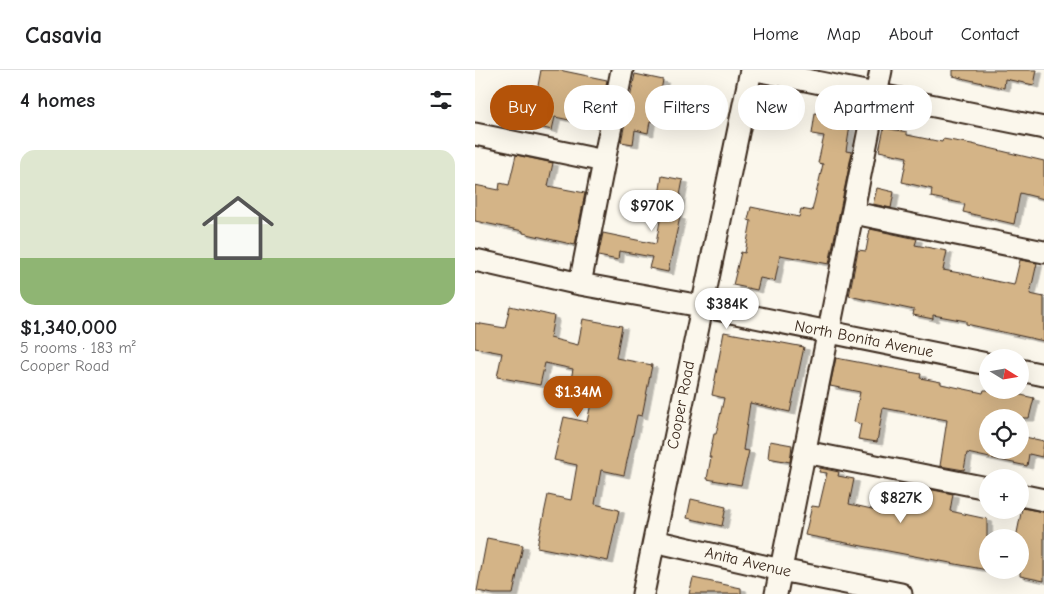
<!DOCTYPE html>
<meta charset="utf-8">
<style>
body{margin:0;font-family:"Comic Neue",sans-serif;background:#f6f6f6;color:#202124;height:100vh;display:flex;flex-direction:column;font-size:19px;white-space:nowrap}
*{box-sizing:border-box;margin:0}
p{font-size:16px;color:#757577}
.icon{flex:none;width:28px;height:28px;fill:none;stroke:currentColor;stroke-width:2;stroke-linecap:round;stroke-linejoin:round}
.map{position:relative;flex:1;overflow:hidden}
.side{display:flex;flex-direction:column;background:#fff;width:475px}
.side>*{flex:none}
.hud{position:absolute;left:15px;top:15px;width:475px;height:45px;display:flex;gap:10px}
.needle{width:32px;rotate:101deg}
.tools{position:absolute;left:504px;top:279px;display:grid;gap:10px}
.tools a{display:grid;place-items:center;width:50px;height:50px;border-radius:50%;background:#fff;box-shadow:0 5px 20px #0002;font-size:25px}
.price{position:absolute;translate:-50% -42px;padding:0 11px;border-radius:18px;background:#fff;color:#222;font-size:16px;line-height:32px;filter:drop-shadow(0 1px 2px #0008)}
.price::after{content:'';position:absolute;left:50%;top:30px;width:15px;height:11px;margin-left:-8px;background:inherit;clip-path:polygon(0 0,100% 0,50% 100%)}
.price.current{background:#b45309;color:#fff}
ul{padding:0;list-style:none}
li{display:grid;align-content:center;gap:10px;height:265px;padding:0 20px}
li span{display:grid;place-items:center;height:155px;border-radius:15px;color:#555}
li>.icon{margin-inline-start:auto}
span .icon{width:90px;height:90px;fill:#fffc;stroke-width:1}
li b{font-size:21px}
h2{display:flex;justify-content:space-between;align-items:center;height:60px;padding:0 20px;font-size:21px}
.chip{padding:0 18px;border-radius:22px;background:#fff;box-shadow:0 5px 20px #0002;font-size:18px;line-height:45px}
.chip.current{background:#b45309;color:#fff}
header{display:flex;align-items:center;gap:30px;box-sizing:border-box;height:70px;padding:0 25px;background:#fff;border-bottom:1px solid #e0e0e0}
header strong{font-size:24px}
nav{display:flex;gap:28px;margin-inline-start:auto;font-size:18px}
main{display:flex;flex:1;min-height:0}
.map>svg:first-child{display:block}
.building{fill:#d4b487;stroke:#3b2a1e;filter:url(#shadow)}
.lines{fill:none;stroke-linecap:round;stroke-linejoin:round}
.minor-casing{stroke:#3b2a1e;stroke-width:25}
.minor{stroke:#fbf7ec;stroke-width:21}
.labels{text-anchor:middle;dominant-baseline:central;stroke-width:4.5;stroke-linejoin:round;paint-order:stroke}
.street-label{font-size:16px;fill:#3b2a1e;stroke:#fbf7ec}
</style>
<header>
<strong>Casavia</strong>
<nav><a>Home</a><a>Map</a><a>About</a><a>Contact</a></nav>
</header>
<main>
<section class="side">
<h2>4 homes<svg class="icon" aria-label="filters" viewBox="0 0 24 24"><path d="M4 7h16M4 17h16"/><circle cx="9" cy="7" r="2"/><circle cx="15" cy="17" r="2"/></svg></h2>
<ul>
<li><span style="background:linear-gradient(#dfe7d0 70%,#8fb573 0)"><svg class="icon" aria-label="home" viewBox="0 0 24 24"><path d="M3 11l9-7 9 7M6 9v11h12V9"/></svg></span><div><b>$1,340,000</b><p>5 rooms · 183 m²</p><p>Cooper Road</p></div></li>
</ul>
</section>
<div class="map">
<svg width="569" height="524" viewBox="0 0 569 524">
<defs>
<filter id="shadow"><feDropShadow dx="5.5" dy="3" stdDeviation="0" flood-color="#0004"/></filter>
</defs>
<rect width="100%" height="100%" fill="#fbf7ec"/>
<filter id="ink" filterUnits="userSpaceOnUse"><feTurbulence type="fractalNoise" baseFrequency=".02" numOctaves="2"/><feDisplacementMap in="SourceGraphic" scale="10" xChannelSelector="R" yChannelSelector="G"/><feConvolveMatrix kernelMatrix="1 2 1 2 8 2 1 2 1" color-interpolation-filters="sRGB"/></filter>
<g filter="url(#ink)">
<path class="building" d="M66 0H84L132 10 123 56 80 47 77 60 56 55 59 38 40 34 43 17 62 21Z
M478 0H562L559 15 530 9 529 18 478 6Z
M160 4 188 10 180 52 175 51 173 63 160 60 158 74 146 72Z
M340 43 376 49 371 81 377 82 354 194 305 185 300 211 285 208 282 220 258 215 266 182 270 183 276 151 273 150 276 137 324 147 326 139 337 141 348 94 343 93 349 66 337 64Z
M409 58 432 62V65L467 72 468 69 497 74 569 91V129L545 123 539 154 488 142 490 134 456 127 457 119 427 112 432 87 404 81Z
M41 85 78 93 73 116 110 123 100 175 48 163V161L0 151V115L24 120 25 113 34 115Z
M187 106 208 110 201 146 205 147 193 202 174 198 177 187 144 181 143 190 123 186 128 163 181 174 188 133 183 132Z
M402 118 419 122 416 138 398 134Z
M395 159 442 169 440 175 472 181 468 200 496 205V206L539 215 545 190 562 193 555 224 569 227V271L491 254V251L458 245V249L438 245 439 240 374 226 383 180 391 181Z
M35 236 79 246 75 268 103 275 108 249 147 256 141 288 177 295 167 346 162 345 149 405 126 400 120 434 144 440 133 491 62 477 73 425 96 430 102 395 79 390 89 347 112 352 118 324 94 320 98 299 70 293 65 315 22 307 27 283 0 278V253L30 258Z
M249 262 329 277 315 342 275 333 268 380 274 381 266 415 232 409 236 387H234L239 364H241L249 328 237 325Z
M361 288 446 304 445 308 466 312V314L508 323 509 320H524L559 328 554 348H512V380H545V366L569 371 567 387 554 384 552 396 492 383 489 400 465 396 472 350 408 338 402 372 383 369 386 354 379 352 385 322 355 316Z
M295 371 317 375 315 392 293 388Z
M345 398 364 402 363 406 379 409 374 434 406 441 410 419 426 422 428 414 478 424 475 441 512 449V500L330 465 337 436 344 437 352 403 344 402Z
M216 429 251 437 247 456 212 448Z
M547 438 569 442V511L545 506V468H541Z
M12 468 48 475 38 524H18L2 521Z
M218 508 266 518V524H214Z"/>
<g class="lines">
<g class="minor-casing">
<path id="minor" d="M281 0 569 58
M0 64 129 91
M379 143 569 182
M0 190 105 214 226 236 512 294
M105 214 147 0
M545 300 569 305
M330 382 512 418
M545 425 569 430
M179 471 306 500 426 524
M168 524 276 0
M301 524 406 0"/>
</g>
<use href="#minor" class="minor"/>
</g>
</g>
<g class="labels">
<g class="street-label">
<text transform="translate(389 269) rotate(11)">North Bonita Avenue</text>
<text transform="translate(206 335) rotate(-79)">Cooper Road</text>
<text transform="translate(273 492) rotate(13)">Anita Avenue</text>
</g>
</g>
</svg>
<div class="tools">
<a><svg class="needle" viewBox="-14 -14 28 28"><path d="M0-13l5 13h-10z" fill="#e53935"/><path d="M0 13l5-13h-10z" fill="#757577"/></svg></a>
<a><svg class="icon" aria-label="locate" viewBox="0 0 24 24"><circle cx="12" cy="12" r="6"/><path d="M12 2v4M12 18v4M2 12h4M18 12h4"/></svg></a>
<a>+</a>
<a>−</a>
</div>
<b class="price" style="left:177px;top:162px">$970K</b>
<b class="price" style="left:252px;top:260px">$384K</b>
<b class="price current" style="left:103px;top:348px">$1.34M</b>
<b class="price" style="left:426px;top:454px">$827K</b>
<div class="hud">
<a class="chip current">Buy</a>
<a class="chip">Rent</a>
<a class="chip">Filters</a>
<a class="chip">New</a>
<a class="chip">Apartment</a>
</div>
</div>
</main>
